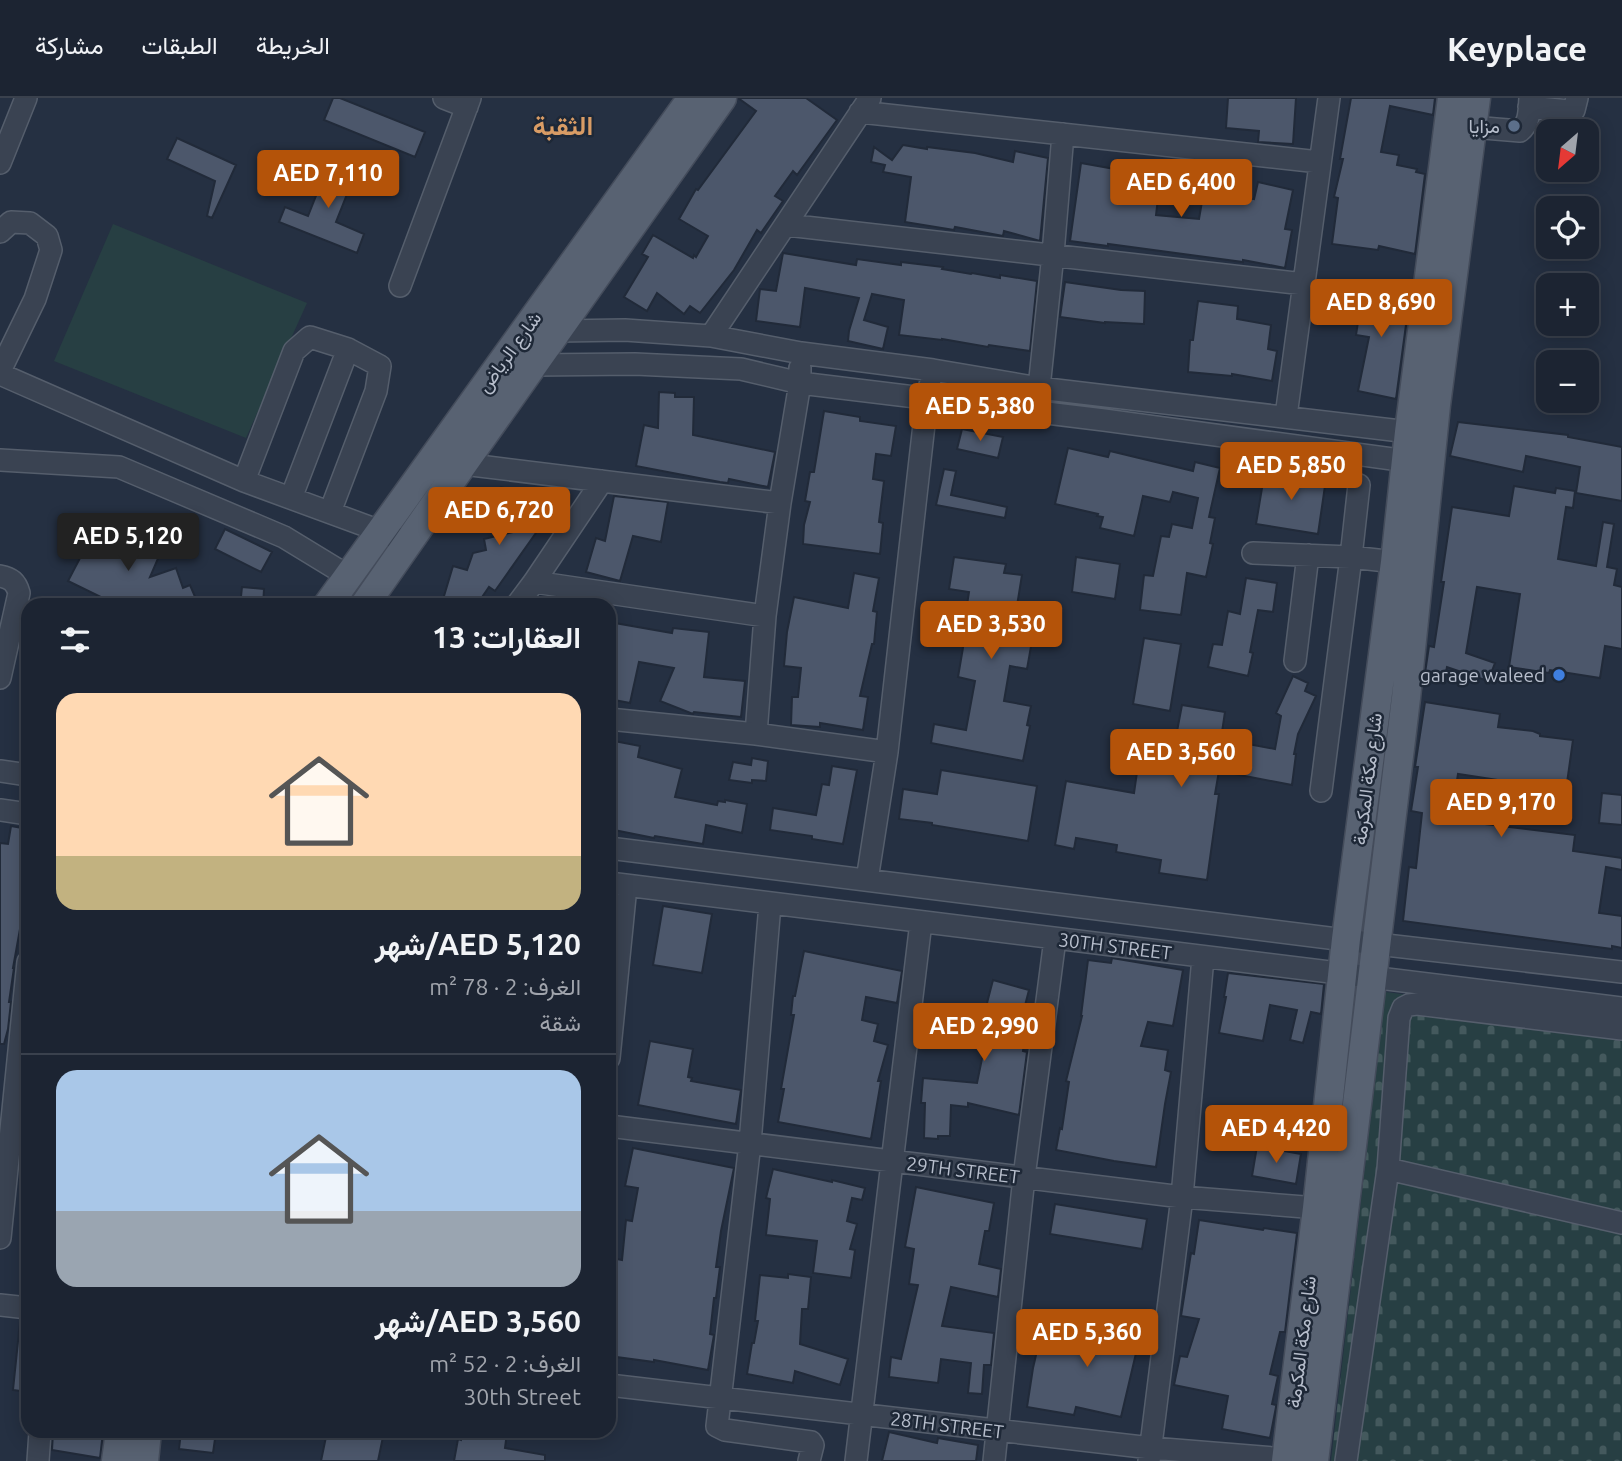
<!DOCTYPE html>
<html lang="ar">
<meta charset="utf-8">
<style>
body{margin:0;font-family:Ubuntu,Vazirmatn,sans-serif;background:#29303e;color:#f1f3f6;direction:rtl;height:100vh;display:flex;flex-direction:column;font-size:26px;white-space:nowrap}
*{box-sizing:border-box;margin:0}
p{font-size:23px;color:#a0a4ac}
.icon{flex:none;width:38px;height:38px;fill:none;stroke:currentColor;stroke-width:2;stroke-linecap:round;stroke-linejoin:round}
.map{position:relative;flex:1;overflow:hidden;direction:ltr}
.drawer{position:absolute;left:21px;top:500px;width:595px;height:840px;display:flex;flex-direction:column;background:#1c2432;border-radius:21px;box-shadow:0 4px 18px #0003,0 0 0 2px #3a414d;direction:rtl}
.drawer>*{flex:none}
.needle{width:46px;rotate:208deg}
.tools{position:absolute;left:1536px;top:21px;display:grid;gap:14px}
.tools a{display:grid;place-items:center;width:63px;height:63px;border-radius:14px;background:#1c2432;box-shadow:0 4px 18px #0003,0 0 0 2px #3a414d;font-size:35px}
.price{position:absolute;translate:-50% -60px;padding:0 16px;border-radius:7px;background:#b45309;color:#fff;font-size:23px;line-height:46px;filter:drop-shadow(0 2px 4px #0008)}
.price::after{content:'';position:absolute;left:50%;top:42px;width:21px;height:16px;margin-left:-10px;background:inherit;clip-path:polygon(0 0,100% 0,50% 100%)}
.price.current{background:#222;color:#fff}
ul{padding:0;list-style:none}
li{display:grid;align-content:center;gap:14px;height:371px;padding:0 35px}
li+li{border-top:2px solid #3a414d}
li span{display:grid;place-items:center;height:217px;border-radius:21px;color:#555}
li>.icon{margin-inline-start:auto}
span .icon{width:126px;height:126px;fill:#fffc;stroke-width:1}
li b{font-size:30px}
h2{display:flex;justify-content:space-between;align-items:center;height:84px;padding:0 35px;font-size:30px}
header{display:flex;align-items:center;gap:42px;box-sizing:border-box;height:98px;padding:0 35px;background:#1c2432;border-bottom:2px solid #3a414d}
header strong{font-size:33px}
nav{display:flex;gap:38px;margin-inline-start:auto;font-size:24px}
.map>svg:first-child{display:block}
.cemetery{fill:url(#cemetery-stones)}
.garden{fill:#273f43}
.building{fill:#4c576b;stroke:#212a39;stroke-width:2}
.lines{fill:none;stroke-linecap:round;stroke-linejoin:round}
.minor-casing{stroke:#555e6c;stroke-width:24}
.major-casing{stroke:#444c5b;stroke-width:31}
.minor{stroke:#3a4352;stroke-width:21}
.major{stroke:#586272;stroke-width:28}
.service-dot{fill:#5c6f8a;stroke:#1e2837;stroke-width:2.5}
.shop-dot{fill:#3f7fe0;stroke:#1e2837;stroke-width:2.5}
.labels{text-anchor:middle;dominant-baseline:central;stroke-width:5;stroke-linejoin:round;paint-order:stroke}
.poi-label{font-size:19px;fill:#b7becc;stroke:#1e2837;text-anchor:end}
.street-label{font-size:19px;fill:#b7becc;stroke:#1e2837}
.district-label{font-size:26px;font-weight:bold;fill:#d99c65;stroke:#1e2837}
</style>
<header>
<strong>Keyplace</strong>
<nav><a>الخريطة</a><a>الطبقات</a><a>مشاركة</a></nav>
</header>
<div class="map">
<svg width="1622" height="1363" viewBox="0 0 1622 1363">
<defs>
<pattern id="cemetery-stones" width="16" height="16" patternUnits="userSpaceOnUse" patternTransform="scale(1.75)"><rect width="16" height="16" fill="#273f43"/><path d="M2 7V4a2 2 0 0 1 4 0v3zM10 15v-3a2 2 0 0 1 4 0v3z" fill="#44595d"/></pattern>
</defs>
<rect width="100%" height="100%" fill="#253042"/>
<path class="cemetery" d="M1385 894 1622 923V1363H1331Z"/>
<path class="garden" d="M113 126 307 205 246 340 54 263Z"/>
<path class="building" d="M333 0H340L425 34 415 59 324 22Z
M738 0H806L837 22 797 77 793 73 775 98 783 103 761 135 757 132 734 172 700 215 690 208 684 216 657 195 647 213 624 199 648 159 642 156 653 137 693 160 694 157 696 159 708 138 679 121 696 91 698 92 756 13Z
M1228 0H1296L1293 46 1258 44 1259 33 1226 30Z
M1351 0H1435L1433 17 1390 8 1381 54 1399 57 1397 67 1417 71 1416 74 1425 76 1415 156 1379 148 1378 152 1332 146 1338 100 1334 99 1343 61H1340Z
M177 40 236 67 212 120 207 118 215 83 167 61Z
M903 47 927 51V49L975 55 1013 64 1015 53 1048 60 1040 143 1004 133 1003 138 955 129 954 132 905 124 911 79 883 74 885 67 871 64 874 49 892 62Z
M331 60 357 71 336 124 364 136 357 155 279 124 285 109 308 118Z
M1081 65 1126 73V70L1161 76 1156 117 1199 121 1204 92 1254 101 1258 84 1293 92 1285 131 1292 132 1285 170 1243 162V164L1108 146V148L1070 143Z
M783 155 856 167 857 161 901 167V164L943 169 942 171 971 176 972 175 1000 180V177L1037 183 1030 253 989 247 988 249 942 241V242L899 237 904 202 872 196 864 222 888 229 883 251 848 243 849 233 859 200 805 190 800 229 756 223 760 191 776 193Z
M1065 184 1121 192 1145 193 1144 226 1105 224V225L1060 219Z
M1363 187 1402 193 1400 211 1408 212 1396 301 1358 293 1369 239 1356 237 1358 224 1347 221 1352 201 1361 203Z
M1198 203 1238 208 1237 221 1271 227 1268 251 1277 253 1272 283 1232 276V278L1188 274 1190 242H1193Z
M659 294 675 295V299H694L693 337 775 354 768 389 729 381 728 385 720 384 636 368 644 327 658 330Z
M824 313 860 319V323L896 328 891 358 876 356 873 381 884 383 879 424 883 425 880 456 803 446 804 427 810 404 805 403 810 374H814Z
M1458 324 1568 337V339L1622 349V403L1576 395 1580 369 1526 358 1523 374 1450 358Z
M962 331 1003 339 998 360 957 351Z
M1068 350 1108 359 1110 353 1193 373 1195 364 1220 370 1209 419 1215 420 1210 445 1213 446 1206 479 1187 475 1181 517 1140 512 1144 477 1153 478 1161 438 1169 439 1172 426 1192 430 1198 400 1173 394 1170 404 1143 398 1134 438 1100 430 1103 419 1097 418 1098 416 1055 406Z
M944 371 956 373 951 397 1007 409 1005 420 936 407Z
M1265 372 1326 381 1318 436 1256 426Z
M1514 388 1555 395 1556 390 1575 393 1573 410 1566 409 1558 461 1596 468 1603 424 1614 426 1607 469 1617 471 1614 487 1622 489V551L1605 548 1600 580 1550 572 1549 575 1509 569 1520 496 1477 489 1466 555 1495 565 1488 583 1447 569 1445 579 1425 575 1429 548 1434 549 1444 484H1441L1452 409 1509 418Z
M501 389 543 402 545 396 550 395 560 401 495 493 489 489 476 508H441L453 468 467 472 473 455 486 452 484 441 517 433 486 411Z
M614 398 668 404 661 444 633 438 620 483 586 474 596 440 605 443Z
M102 431 123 432 163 449 150 479 176 470 183 490 190 487 199 508H88L87 505 103 500 68 483 91 439Z
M225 431 272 454 261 474 215 451Z
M954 459 1006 466 1004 475 1022 477 1015 520 1033 523 1031 542 1032 543 1027 571 1010 568 1004 603 1031 608 1027 627 1030 628 1023 663 931 645 934 626 966 632 975 583 958 579 966 532H963L969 494 949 491Z
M1076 459 1120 466 1115 501 1072 494Z
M854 475 879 480 873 513 877 514 874 546H872L860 598 868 599 863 632 820 625V629L791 627 792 599H798L801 570 784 568 787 534 794 499 848 510Z
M1246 480 1277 485 1273 514 1258 512 1250 554 1253 555 1248 578 1208 569 1213 546 1222 547 1228 513 1240 516Z
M242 489 264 491 263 508H240Z
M609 524 672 535 673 530 709 534 704 579 745 583 741 619 694 614 693 616 660 603 674 570 639 564 630 605 609 601Z
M1144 540 1181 546 1170 613 1133 606Z
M1293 578 1308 585 1305 593 1316 598 1298 636 1294 656H1296L1292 687 1219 673 1215 696H1219L1207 782 1159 775 1161 762 1116 754 1117 747 1076 740 1074 751 1055 747 1066 683 1134 695 1139 660 1129 659 1131 636 1152 638 1150 662 1171 665 1182 607 1225 614 1221 641 1275 651 1281 618 1276 615Z
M1425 604 1500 616 1498 629 1533 633 1540 636V638L1573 642 1566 692 1542 689 1544 721 1506 705 1491 702 1498 682 1458 676 1451 722 1575 737 1573 753 1622 760V772L1606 769 1599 815 1622 818V850L1612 848V851L1403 823 1409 769 1416 770 1422 715 1411 713 1418 669H1415Z
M609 642 640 648 638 659 682 671 675 699 717 707 718 703 725 704V702L747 706 742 735 706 727 703 746 655 738 654 740 609 731Z
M752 660 768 663 766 683 752 682V685L729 682 733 664 751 667Z
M832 668 857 672 843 746 812 741V738L770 732 773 710 816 717 822 686 829 687Z
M941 672 1037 688 1028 743 932 727V725L899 721 903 691 937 696Z
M1602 695 1622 697V727L1599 725Z
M11 728 28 731V756L21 801H25L21 831H20L13 870H14L9 904H11L8 931 4 946H0V745L8 746Z
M663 808 712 816 702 875 653 867Z
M804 853 902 873 897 905 866 899 862 922 878 926 874 943 888 947 878 983H881L871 1041 778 1024 784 991H781L794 917H791L793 898H795Z
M1112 860 1183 872 1173 928 1148 924 1141 948 1168 952 1165 972 1171 974 1165 1006 1156 1069 1114 1063 1056 1052 1060 1030 1062 1031 1069 984 1066 983 1082 918H1081L1088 862 1111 865Z
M1228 875 1324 886 1321 916 1311 914 1303 945 1290 942 1297 912 1270 907 1263 943 1219 935 1226 899H1224Z
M993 882 1029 892 1021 923 1027 924 1023 953 1027 954 1019 1017 968 1005V1009L951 1007 950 1038H938V1041L924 1040 925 1005H921L923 980 977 985 985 946 935 938 937 923 985 930 988 906 987 905Z
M650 943 693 951 688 979 692 980 691 983 741 992 736 1026 638 1007Z
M1257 1048 1301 1056 1296 1086 1252 1078Z
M633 1050 734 1070 721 1133 716 1169H720L716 1200H714L710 1236 714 1237 708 1272 654 1262V1264L609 1258V1243L611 1229 612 1230 617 1161 622 1162 626 1122 632 1123 638 1090 625 1088Z
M773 1071 832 1084V1082L865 1090 862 1102 852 1100 847 1123 857 1126 850 1151 855 1152 851 1180 813 1175 817 1143 766 1137 770 1101 766 1100Z
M916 1089 994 1105 989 1133H985L979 1166 1001 1171 998 1199 951 1189 942 1228 994 1235 991 1267H984L982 1296 968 1295 971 1265 941 1261 938 1285 889 1279 891 1259 901 1261 918 1187 909 1186 914 1151 905 1149Z
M1055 1106 1147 1121 1142 1151 1050 1136Z
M1199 1122 1263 1132 1264 1130 1297 1135 1285 1234H1280L1270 1276 1278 1278 1272 1306 1276 1307V1309L1270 1340 1222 1331 1228 1298 1174 1287 1180 1258 1187 1259 1199 1221 1181 1218 1191 1155 1194 1156Z
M788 1176 811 1179 808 1211H802L800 1246 848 1261 840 1287 795 1273 793 1285 747 1276 752 1245H754L758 1223H755L760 1177 788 1180Z
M1096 1213 1142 1220 1137 1251 1121 1319 1076 1309 1074 1317 1027 1309 1033 1270 1040 1240 1090 1251Z
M20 1224H28V1294L13 1292Z
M53 1334H103L100 1360 52 1352Z
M181 1334H216L213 1355 179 1351Z
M327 1334H384L378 1363H321Z
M462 1334 507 1335 505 1350 545 1357V1363H454L458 1341 461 1342Z
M889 1334 937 1345 938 1340 978 1347 976 1363H882Z"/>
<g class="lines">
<g class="minor-casing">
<path id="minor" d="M444 0 467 9
M1529 9 1569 13 1574 12 1577 0
M860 14 1319 64
M1472 29 1520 33C1530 25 1529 12 1530 0
M0 65 26 0
M787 127 1304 186
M0 134 11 124 30 125 47 138 51 152 35 201 0 273
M400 188 470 0
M558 233 625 232 711 238 801 255 933 272 1039 290 1409 334 1423 338
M711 238 870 0
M534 267 635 266 741 271 800 285 1104 322 1407 363
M0 276 244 383 380 433 408 445
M1039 290 1053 156 1063 36
M1286 318 1329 0
M0 362 119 369 284 439 348 478
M463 366 780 405
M244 383 294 253 310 239 348 251 380 268 376 293 330 414
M1359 387 1351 459 1395 464
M291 400 348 251
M1253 455 1351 459 1321 693
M0 478C11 480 16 484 19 495L0 580
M534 484 765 518
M516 508 534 484 602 383
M1295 563 1308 457
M609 621 756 636 887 654
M756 636 765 518 780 405 800 285V270
M0 673 28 677
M0 712 28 716
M609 750 1377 846 1622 874
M867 782 887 654 927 300 930 287
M609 785 1622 910
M770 806 750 1045 717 1328 725 1332 811 1344 813 1347 809 1363
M609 960 626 788
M609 1028 1182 1099 1317 1110
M1388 1071 1622 1125
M0 1140 28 864
M0 1207 28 1210
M609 1287 1151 1350 1286 1361
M38 1363 40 1334
M856 1363 921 824
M994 1363 1024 1079 1055 841
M1149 1363 1182 1099 1203 859
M1346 1363 1388 1071 1399 920 1403 910 1409 907 1417 906 1622 931"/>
</g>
<g class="major-casing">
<path id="major" d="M327 508 692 0
M364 508 463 366 722 0
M116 1363 120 1334
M144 1363 147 1334
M1286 1363 1317 1110 1346 841 1395 464 1409 334 1452 0
M1314 1363 1406 600 1436 307 1476 0"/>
</g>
<use href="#minor" class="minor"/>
<use href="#major" class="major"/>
</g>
<circle class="service-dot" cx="1514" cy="28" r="7"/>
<circle class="shop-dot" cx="1559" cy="577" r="7"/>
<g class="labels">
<g class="poi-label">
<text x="1500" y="28">مزايا</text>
<text x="1545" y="577">garage waleed</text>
</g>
<g class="street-label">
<text transform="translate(509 254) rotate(-54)">شارع الرياض</text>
<text transform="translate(1367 681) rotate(-83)">شارع مكة المكرمة</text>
<text transform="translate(1115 848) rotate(7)">30TH STREET</text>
<text transform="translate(963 1072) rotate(7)">29TH STREET</text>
<text transform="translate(1301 1244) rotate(-83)">شارع مكة المكرمة</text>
<text transform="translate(947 1327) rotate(7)">28TH STREET</text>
</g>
<g class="district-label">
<text x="563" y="27">الثقبة</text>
</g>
</g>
</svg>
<div class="tools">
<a><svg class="needle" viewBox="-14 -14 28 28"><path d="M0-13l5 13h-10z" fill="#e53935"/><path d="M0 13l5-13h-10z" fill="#a0a4ac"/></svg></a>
<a><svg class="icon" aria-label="locate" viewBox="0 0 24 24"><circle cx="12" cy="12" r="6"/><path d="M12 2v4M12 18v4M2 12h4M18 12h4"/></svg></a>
<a>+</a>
<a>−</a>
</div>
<b class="price" style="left:328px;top:112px">AED 7,110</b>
<b class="price" style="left:1181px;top:121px">AED 6,400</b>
<b class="price" style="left:1381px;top:241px">AED 8,690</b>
<b class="price" style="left:980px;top:345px">AED 5,380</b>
<b class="price" style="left:1291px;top:404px">AED 5,850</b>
<b class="price" style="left:499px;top:449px">AED 6,720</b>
<b class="price current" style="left:128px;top:475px">AED 5,120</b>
<b class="price" style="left:991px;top:563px">AED 3,530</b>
<b class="price" style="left:1181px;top:691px">AED 3,560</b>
<b class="price" style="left:1501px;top:741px">AED 9,170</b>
<b class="price" style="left:984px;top:965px">AED 2,990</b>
<b class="price" style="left:1276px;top:1067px">AED 4,420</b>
<b class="price" style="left:1087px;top:1271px">AED 5,360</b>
<section class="drawer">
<h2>العقارات: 13<svg class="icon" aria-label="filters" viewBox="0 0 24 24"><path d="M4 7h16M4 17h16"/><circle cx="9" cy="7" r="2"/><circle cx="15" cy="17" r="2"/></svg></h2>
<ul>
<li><span style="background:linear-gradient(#ffd9b3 75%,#c2b280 0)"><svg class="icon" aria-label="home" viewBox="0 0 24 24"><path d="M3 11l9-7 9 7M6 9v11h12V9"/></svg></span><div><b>AED 5,120/شهر</b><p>الغرف: 2 · 78 m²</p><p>شقة</p></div></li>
<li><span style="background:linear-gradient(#a9c7e8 65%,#9aa5b1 0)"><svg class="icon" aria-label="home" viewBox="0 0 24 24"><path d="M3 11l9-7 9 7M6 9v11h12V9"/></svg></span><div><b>AED 3,560/شهر</b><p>الغرف: 2 · 52 m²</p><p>30th Street</p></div></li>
</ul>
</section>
</div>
